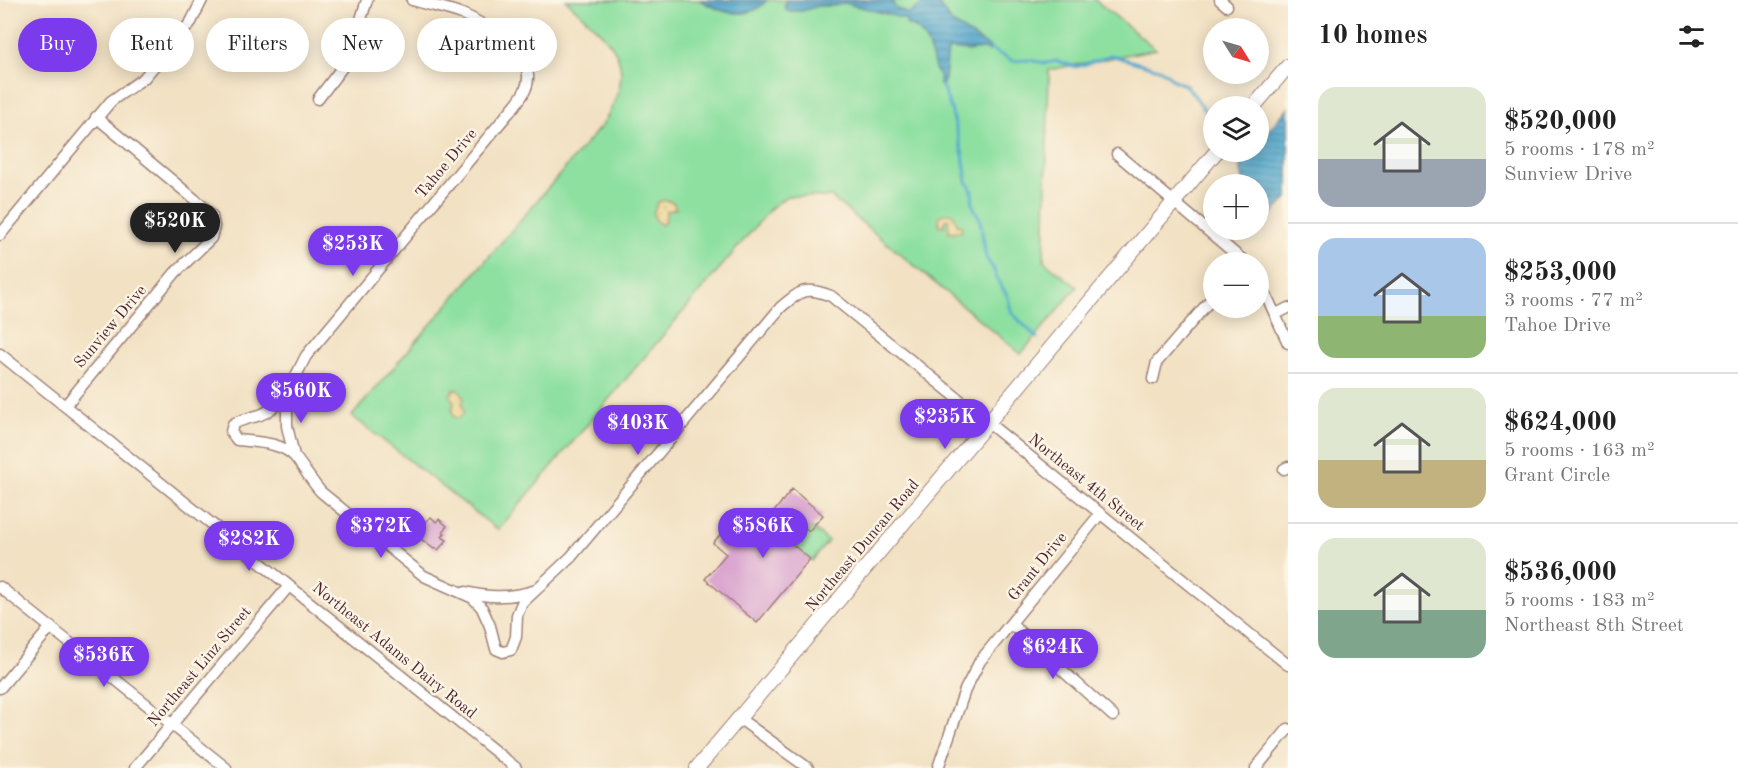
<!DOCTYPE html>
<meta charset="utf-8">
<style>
body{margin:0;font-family:"Old Standard TT",serif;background:#f6f6f6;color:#222;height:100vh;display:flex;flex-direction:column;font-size:22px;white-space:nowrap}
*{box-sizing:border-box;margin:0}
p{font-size:20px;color:#767676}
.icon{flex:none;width:33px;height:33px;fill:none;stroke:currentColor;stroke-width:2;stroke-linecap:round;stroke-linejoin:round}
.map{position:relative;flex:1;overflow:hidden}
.sheet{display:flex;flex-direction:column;background:#fff;width:450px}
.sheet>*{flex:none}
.hud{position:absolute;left:18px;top:18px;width:570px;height:54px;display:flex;gap:12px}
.needle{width:39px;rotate:127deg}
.tools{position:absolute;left:1203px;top:18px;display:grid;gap:12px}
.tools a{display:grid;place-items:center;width:66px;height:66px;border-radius:50%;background:#fff;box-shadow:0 3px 15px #0003;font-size:30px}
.price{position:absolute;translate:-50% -51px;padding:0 14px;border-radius:21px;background:#7c3aed;color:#fff;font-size:20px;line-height:39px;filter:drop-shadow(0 2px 3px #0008)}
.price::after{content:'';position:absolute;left:50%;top:36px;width:18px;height:14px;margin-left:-9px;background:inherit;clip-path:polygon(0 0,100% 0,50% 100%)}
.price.active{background:#222;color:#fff}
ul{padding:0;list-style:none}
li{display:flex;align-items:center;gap:18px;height:150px;padding:0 30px}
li+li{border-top:2px solid #e0e0e0}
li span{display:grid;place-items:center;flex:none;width:168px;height:120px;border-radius:18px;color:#555}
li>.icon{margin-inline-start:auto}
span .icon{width:72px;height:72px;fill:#fffc;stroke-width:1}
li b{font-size:26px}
h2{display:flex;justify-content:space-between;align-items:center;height:72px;padding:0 30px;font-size:26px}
.tag{padding:0 21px;border-radius:27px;background:#fff;box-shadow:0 3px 15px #0003;font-size:21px;line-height:54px}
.tag.active{background:#7c3aed;color:#fff}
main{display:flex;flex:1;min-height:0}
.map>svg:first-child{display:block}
.grass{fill:#8ee0a1;stroke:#6c8066;stroke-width:1.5}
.sand{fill:url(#sand-dots);stroke:#9c7c64;stroke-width:1.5}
.park{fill:url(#park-tufts);stroke:#6c8066;stroke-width:1.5}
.water{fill:url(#water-rules);stroke:#4e647c;stroke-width:1.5}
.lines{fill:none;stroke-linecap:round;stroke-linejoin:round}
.stream{stroke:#52a8ce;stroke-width:3}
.building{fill:#d79dce}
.minor-casing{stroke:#9e8077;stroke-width:13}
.tertiary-casing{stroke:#9e8077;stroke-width:16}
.minor{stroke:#fff;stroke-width:10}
.tertiary{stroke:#fff;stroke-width:14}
.labels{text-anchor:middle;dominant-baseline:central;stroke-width:5;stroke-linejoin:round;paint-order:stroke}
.street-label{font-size:16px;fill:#4a1f2b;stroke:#fcf5e5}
</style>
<main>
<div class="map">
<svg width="1288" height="768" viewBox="0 0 1288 768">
<defs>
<pattern id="sand-dots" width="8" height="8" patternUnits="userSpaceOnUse" patternTransform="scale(1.5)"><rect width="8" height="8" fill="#eeda9e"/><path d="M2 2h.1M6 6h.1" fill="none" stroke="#cebb88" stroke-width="1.8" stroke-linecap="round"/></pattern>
<pattern id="park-tufts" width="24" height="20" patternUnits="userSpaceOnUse" patternTransform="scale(1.5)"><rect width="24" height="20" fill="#8ee0a1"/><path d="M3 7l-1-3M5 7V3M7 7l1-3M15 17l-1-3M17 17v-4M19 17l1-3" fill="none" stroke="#7cc08b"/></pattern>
<pattern id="water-rules" width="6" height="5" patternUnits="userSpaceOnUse" patternTransform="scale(1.5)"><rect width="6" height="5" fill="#52a8ce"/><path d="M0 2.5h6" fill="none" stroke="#4688a7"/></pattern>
</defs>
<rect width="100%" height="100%" fill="#fcf5e5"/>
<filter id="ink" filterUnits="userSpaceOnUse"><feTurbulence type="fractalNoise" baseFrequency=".0167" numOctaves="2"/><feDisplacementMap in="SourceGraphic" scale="12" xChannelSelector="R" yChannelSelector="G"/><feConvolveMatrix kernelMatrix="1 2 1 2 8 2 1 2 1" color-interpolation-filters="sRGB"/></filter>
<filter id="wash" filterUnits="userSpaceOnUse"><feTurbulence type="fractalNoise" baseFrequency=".008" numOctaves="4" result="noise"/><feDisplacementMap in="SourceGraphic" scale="24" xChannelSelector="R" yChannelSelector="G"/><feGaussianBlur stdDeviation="1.35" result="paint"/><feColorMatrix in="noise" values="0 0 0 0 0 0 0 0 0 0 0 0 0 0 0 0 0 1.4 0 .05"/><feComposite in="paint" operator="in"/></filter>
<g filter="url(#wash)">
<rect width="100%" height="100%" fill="#f2e1c3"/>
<path class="grass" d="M566 0H1095L1156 49 1049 70 1044 261 1077 287 1021 354 831 197 787 196 771 208 498 530 352 416 603 124C642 58 612 44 566 0Z"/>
<path class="sand" d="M666 200 674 203 676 209 666 211V220L662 225 656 221 653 213 658 202Z
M946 213 953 214 957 223 962 227 961 232 957 231 949 233 948 219 945 220 944 226 939 225V216Z
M457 389 461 392 464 398 462 404 464 413 459 418 454 417 452 411 454 403 450 395 453 390Z"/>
<path class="park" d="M793 517 809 531 812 528 828 541 812 561 780 534Z"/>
<path class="water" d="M700 0H767C749 22 721 13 700 0Z
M786 0H891L896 8 908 14 926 1 933 0 938 3 951 22 990 47 989 51 983 49 967 51 948 49 945 79 942 86 940 85V77L936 72C932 56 926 28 907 25L905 19 845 3 834 6H818L802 11H787L784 6Z
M1288 108V198L1259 227 1258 184H1244L1240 166 1250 152H1258L1259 141Z"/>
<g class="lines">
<path class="stream" d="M990 49 1013 61 1028 60 1046 63 1057 61 1076 67 1099 60 1110 55 1159 69 1166 73 1173 80 1185 85 1191 91 1213 121
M942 86 951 109 963 155 967 181 972 191 973 206 980 219 986 258 993 268 999 283 1007 295 1012 313 1037 338"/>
</g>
<g id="blocks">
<path class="building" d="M792 489 823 515 809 531 793 517 780 534 810 559 757 623 705 579 726 554 713 543 724 530 738 541 758 517 765 523Z
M418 516 426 522 431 517 436 522 439 519 447 526 443 531 445 533 442 537 447 540 438 550 435 548 434 549 408 529Z"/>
</g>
</g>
<g filter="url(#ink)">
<use href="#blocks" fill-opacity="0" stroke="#9e8077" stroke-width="1.5"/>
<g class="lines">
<g class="minor-casing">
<path id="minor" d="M412 0C429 5 446 8 462 14 482 22 525 51 528 75 529 86 523 95 516 104L306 356C294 378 286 405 260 415 251 418 242 419 233 424L231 432 237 440C255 442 282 442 295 457 304 468 311 481 321 492L424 576 473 598 482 608 490 626 496 649 503 652 511 650 516 637 517 615 522 603 571 557 781 307C801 290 806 286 831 296L1288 665
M1220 0 1227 6
M318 99 344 65 353 45 367 0
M1117 154 1245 262
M0 235 111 101 144 78 191 22 202 0
M1258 283 1267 297 1288 343
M1276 314 1288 308
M0 354 516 768
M1153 379 1157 362 1214 296
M287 395V426L294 456
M65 406 175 273 211 238 214 227 212 216 205 208 96 117
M1284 469 1288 467
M0 587 226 768
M466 592C489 598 510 598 533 591
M1011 624 1113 716
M0 688 51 627
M740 719 808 768
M135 768 289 586
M938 768 965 690 980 661 1100 514
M1256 768 1288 729"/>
</g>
<g class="tertiary-casing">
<path id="tertiary" d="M1254 106 1288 66
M697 768 1216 152"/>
</g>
<use href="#minor" class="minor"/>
<use href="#tertiary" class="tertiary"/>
</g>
</g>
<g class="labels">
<g class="street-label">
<text transform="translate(447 164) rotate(-50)">Tahoe Drive</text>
<text transform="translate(111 327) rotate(-50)">Sunview Drive</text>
<text transform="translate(1086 483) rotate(39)">Northeast 4th Street</text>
<text transform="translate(863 546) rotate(-50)">Northeast Duncan Road</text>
<text transform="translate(1038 567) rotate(-51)">Grant Drive</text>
<text transform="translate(394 651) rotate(39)">Northeast Adams Dairy Road</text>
<text transform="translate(200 667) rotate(-50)">Northeast Linz Street</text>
</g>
</g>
</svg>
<div class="tools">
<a><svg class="needle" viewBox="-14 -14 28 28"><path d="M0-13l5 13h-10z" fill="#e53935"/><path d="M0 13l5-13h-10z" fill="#767676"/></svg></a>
<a><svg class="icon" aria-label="layers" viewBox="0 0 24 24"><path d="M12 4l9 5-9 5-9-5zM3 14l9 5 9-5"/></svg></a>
<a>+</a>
<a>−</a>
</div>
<b class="price active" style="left:175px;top:254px">$520K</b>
<b class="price" style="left:353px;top:277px">$253K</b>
<b class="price" style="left:301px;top:424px">$560K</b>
<b class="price" style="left:945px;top:450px">$235K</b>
<b class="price" style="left:638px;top:456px">$403K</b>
<b class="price" style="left:381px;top:559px">$372K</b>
<b class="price" style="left:763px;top:559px">$586K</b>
<b class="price" style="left:249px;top:572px">$282K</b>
<b class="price" style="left:1053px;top:680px">$624K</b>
<b class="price" style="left:104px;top:688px">$536K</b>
<div class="hud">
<a class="tag active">Buy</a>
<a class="tag">Rent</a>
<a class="tag">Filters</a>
<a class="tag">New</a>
<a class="tag">Apartment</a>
</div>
</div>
<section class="sheet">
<h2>10 homes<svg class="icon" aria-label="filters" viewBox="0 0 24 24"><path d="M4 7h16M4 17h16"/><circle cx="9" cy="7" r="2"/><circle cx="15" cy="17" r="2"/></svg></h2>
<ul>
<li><span style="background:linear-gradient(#dfe7d0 60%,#9aa5b1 0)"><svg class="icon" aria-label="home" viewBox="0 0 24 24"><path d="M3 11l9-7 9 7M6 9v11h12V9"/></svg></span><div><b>$520,000</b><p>5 rooms · 178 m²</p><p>Sunview Drive</p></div></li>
<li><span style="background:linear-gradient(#a9c7e8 65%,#8fb573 0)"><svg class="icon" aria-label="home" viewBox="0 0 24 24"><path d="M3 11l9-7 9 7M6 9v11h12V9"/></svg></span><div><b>$253,000</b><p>3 rooms · 77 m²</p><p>Tahoe Drive</p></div></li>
<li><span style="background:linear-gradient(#dfe7d0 60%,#c2b280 0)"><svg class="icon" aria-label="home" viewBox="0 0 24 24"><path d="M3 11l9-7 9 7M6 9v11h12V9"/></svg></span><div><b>$624,000</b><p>5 rooms · 163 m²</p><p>Grant Circle</p></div></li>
<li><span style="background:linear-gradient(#dfe7d0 60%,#7fa58c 0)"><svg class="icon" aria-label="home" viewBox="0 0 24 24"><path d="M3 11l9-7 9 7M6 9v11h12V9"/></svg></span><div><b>$536,000</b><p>5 rooms · 183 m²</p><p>Northeast 8th Street</p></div></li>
</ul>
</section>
</main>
